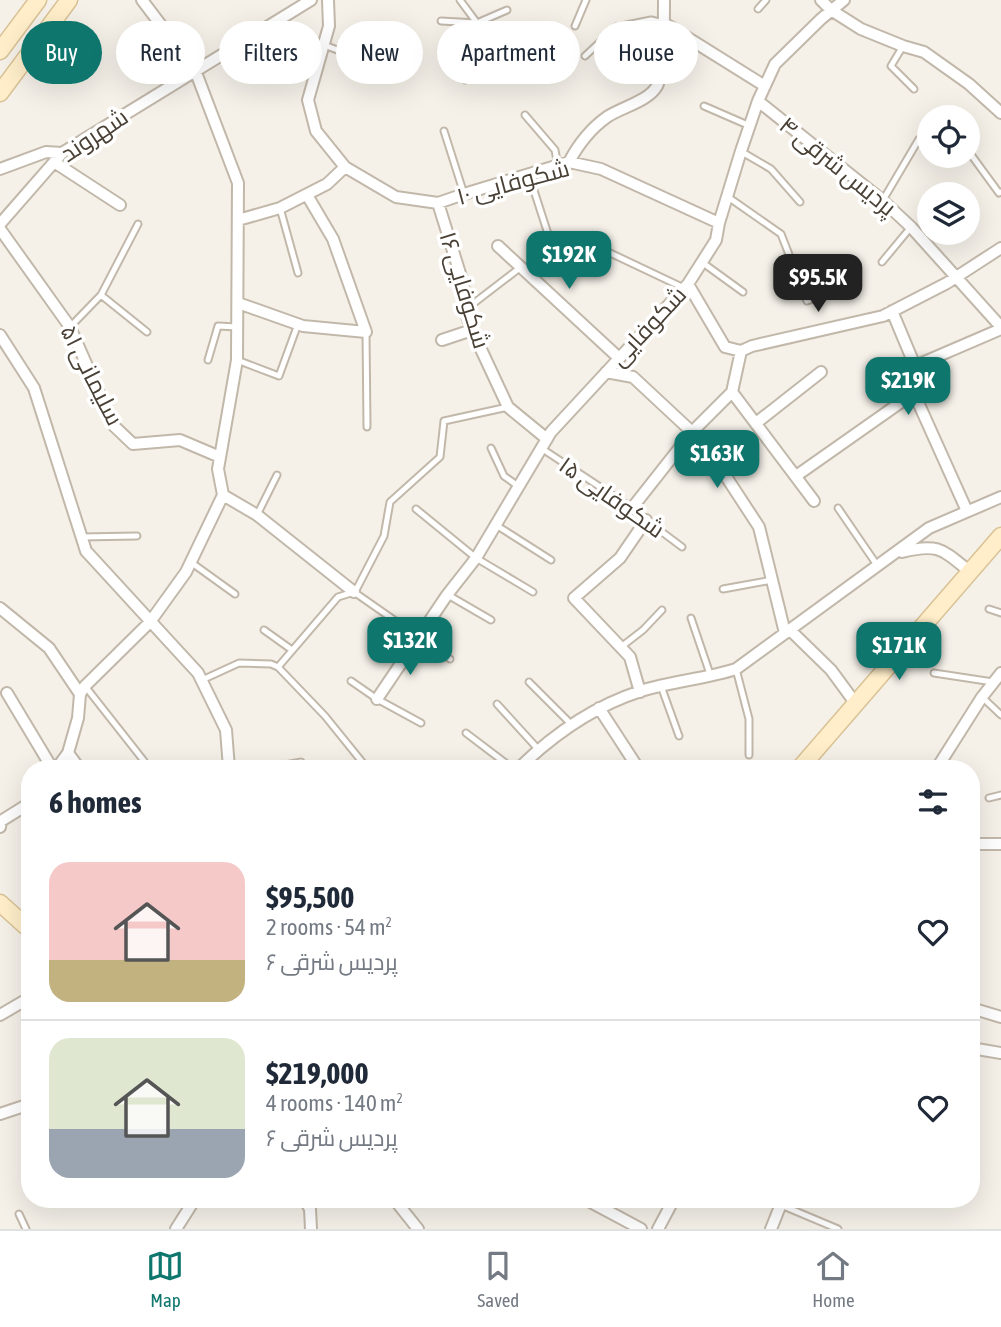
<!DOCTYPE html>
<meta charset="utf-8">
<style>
body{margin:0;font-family:"Asap Condensed",Cairo,sans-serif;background:#f6f6f7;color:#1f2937;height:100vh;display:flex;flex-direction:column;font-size:26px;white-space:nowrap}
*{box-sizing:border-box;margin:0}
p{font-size:23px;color:#747a83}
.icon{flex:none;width:38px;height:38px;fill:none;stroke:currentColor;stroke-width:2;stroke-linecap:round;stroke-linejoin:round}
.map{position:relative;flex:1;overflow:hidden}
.details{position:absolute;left:21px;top:760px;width:959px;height:448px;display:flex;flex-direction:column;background:#fff;border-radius:28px;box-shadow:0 7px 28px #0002}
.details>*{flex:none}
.guide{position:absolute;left:21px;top:21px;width:959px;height:63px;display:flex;gap:14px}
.tools{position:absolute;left:917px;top:105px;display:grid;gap:14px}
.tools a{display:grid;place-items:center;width:63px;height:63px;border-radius:50%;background:#fff;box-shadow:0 7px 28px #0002;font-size:35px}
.price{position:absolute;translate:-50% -60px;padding:0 16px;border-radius:14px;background:#0f766e;color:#fff;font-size:23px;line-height:46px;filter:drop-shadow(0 2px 4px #0008)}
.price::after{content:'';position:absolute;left:50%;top:42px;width:21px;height:16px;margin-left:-10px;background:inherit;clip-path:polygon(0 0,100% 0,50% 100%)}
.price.on{background:#222;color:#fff}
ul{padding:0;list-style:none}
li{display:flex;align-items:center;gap:21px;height:175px;padding:0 28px}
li+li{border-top:2px solid #e0e1e3}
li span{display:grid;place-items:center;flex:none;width:196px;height:140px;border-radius:21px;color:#555}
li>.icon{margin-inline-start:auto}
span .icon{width:84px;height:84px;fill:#fffc;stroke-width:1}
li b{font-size:30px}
h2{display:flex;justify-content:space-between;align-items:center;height:84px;padding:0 28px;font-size:30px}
.chip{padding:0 24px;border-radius:32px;background:#fff;box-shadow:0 7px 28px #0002;font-size:24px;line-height:63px}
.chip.on{background:#0f766e;color:#fff}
.tabs{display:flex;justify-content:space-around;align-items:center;height:98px;border-top:2px solid #e0e1e3;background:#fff;font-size:19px;color:#747a83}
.tabs a{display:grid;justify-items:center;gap:4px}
.tabs .on{color:#0f766e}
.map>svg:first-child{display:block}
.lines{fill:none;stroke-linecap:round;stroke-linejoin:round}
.lane-casing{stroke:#c2b8aa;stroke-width:9}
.street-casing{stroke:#c2b8aa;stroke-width:14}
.secondary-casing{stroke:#d9c295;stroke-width:19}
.lane{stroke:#fff;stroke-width:5}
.street{stroke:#fff;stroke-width:10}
.secondary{stroke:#ffeec9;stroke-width:16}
.labels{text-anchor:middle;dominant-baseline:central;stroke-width:7;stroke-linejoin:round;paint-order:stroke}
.street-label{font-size:24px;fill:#4a4136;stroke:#fff}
</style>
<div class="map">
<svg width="1001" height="1229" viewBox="0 0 1001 1229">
<rect width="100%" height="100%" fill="#f5f1e9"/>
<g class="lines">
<g class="lane-casing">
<path id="lane" d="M460 0 477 23 483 53 493 76 526 58
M758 9 766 0
M441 21 477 23 507 10
M575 26 586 0
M324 45 396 72
M903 46 891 66 914 89
M585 56 616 27 651 20 664 23
M624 60 663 46
M465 80 483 53
M704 106 750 126
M525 115 555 150 558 166
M444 131 464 194
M742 152 771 169 800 202
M972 156 999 193 1001 192
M529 175 548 234
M728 197 781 234 807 301 831 293
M883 200 919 139
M280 208 298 273
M587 242 684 288
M882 262 911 227
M703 263 743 292
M101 295 147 332
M465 310 521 267
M70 327 101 295 138 224
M366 332 367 427
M208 360 218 326 237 327
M237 360 279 376 298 324
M491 448 504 476 518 486
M541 448 632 508 646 520 682 547
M838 508 877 565
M416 509 476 558 533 592
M257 515 277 475
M496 525 551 560
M81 537 137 536
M192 563 235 594
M723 589 772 580
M355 592 384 536 390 502 440 457 444 421 508 407
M448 595 491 620
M989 609 1001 613
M691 618 711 677
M264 630 292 650
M621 647 643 630 662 610
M278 667 338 597 354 592 450 659
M736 669 749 719V755
M934 673 993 682
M202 680 239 663 271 664 278 667 325 716 367 768
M351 681 377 699 421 723
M529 682 571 724
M85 686 144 761
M661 686 679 736
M982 697 1001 715
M497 704 538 749
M466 733 512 768
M269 768 301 762V768
M989 798 1001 795
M781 1205 838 1229
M19 1214 26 1229"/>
</g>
<g class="street-casing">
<path id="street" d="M328 0 329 26 308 100 316 131 345 167 396 197 438 203 464 194 569 162 601 169 719 223
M821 0 831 10 861 29 903 46 924 52 969 84 1001 113
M664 23 765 86
M758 101 882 200 911 227 1001 327
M54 162 120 205
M569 162C578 145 590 129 607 117 620 108 649 101 657 86 664 73 664 17 664 0
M0 169 46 152 62 153
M438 203 463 283 465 310 472 330 508 407 547 439
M238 220 280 208 327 184 345 167
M0 224 62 153 311 0
M0 229 70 327 113 425 133 444 180 440 220 457
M498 246 619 358
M688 284 725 347 741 351
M238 303 303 326 366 332 333 239 307 195
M892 311 915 366 904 371 967 511
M0 335 34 388 86 551 198 673 226 730 229 768
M442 340 472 330
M915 366 1001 329
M606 372 633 377 692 432 710 452 759 527 785 633
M732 392 814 501
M756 423 821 372
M796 476 914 393
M223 495 257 515 354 592
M632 508 692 432 732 392 741 351 752 346 883 316 947 283 1001 248
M902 552C938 543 942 549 969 571
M0 608 49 648 80 694
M790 630 831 670 856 704
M640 692 630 657 574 598 620 558 646 520
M7 693 52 768
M377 699 447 595 476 558 551 432 688 284 716 240 719 223 741 151 758 101 775 64 821 19 844 0
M599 708 638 768
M68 753 79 768
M57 768 68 753 78 718 80 694 85 686 150 622 186 572 223 495 218 469 237 360 238 183 195 70 142 0
M519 768C554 734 594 706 641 691 672 681 705 679 736 669L929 528 1001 497
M937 768 982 697 1001 673
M0 827 1 821 30 803
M971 844H1001
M971 1008 1001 1017
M0 1015 24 1001 30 1003
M971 1048 1001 1053
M0 1114 30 1104
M304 1199 310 1209 311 1229
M394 1199 418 1229
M585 1199 641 1229
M176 1229 195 1199
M658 1229 674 1199
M771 1229 783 1199"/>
</g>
<g class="secondary-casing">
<path id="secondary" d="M0 51 38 0
M0 93 69 0
M800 768 1001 536
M0 903 30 930"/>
</g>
<use href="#lane" class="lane"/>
<use href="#street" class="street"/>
<use href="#secondary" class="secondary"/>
</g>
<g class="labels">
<g class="street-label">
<text transform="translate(94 135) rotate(-34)">شهروند</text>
<text transform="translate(838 166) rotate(39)">پردیس شرقی ۴</text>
<text transform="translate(513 182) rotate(-15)">شکوفایی ۱۰</text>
<text transform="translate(465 290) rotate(73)">شکوفایی ۱۶</text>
<text transform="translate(648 326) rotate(-47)">شکوفایی</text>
<text transform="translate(92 375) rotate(63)">سلیمانی ۵۱</text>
<text transform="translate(612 497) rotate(35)">شکوفایی ۱۵</text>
</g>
</g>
</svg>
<div class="tools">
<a><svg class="icon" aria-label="locate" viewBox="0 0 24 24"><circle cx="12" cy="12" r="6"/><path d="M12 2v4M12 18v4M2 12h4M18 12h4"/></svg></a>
<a><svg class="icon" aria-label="layers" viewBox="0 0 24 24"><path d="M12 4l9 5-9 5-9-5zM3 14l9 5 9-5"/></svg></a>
</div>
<b class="price" style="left:569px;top:291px">$192K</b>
<b class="price on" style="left:818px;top:314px">$95.5K</b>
<b class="price" style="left:908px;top:417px">$219K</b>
<b class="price" style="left:717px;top:490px">$163K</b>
<b class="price" style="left:410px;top:677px">$132K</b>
<b class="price" style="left:899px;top:682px">$171K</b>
<div class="guide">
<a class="chip on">Buy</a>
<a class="chip">Rent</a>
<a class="chip">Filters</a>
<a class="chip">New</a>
<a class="chip">Apartment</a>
<a class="chip">House</a>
</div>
<section class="details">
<h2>6 homes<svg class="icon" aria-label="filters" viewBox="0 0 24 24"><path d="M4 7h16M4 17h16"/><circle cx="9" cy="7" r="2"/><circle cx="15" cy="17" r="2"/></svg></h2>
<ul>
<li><span style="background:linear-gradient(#f6c9c9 70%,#c2b280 0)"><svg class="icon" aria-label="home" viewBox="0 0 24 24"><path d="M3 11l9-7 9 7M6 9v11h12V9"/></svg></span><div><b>$95,500</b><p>2 rooms · 54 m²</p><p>پردیس شرقی ۶</p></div><svg class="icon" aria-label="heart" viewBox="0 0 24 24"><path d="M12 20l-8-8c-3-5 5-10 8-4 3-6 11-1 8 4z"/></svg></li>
<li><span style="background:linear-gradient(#dfe7d0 65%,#9aa5b1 0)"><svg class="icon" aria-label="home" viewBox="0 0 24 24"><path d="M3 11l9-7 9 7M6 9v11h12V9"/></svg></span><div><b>$219,000</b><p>4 rooms · 140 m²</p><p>پردیس شرقی ۶</p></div><svg class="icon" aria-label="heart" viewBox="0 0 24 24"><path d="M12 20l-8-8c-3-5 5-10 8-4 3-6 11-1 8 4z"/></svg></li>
</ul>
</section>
</div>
<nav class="tabs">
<a class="on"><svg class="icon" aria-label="map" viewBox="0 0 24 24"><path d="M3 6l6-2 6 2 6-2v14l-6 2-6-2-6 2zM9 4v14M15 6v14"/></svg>Map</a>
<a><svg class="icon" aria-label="saved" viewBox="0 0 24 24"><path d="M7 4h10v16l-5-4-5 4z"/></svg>Saved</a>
<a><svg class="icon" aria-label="home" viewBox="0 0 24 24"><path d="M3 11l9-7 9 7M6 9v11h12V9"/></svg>Home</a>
</nav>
